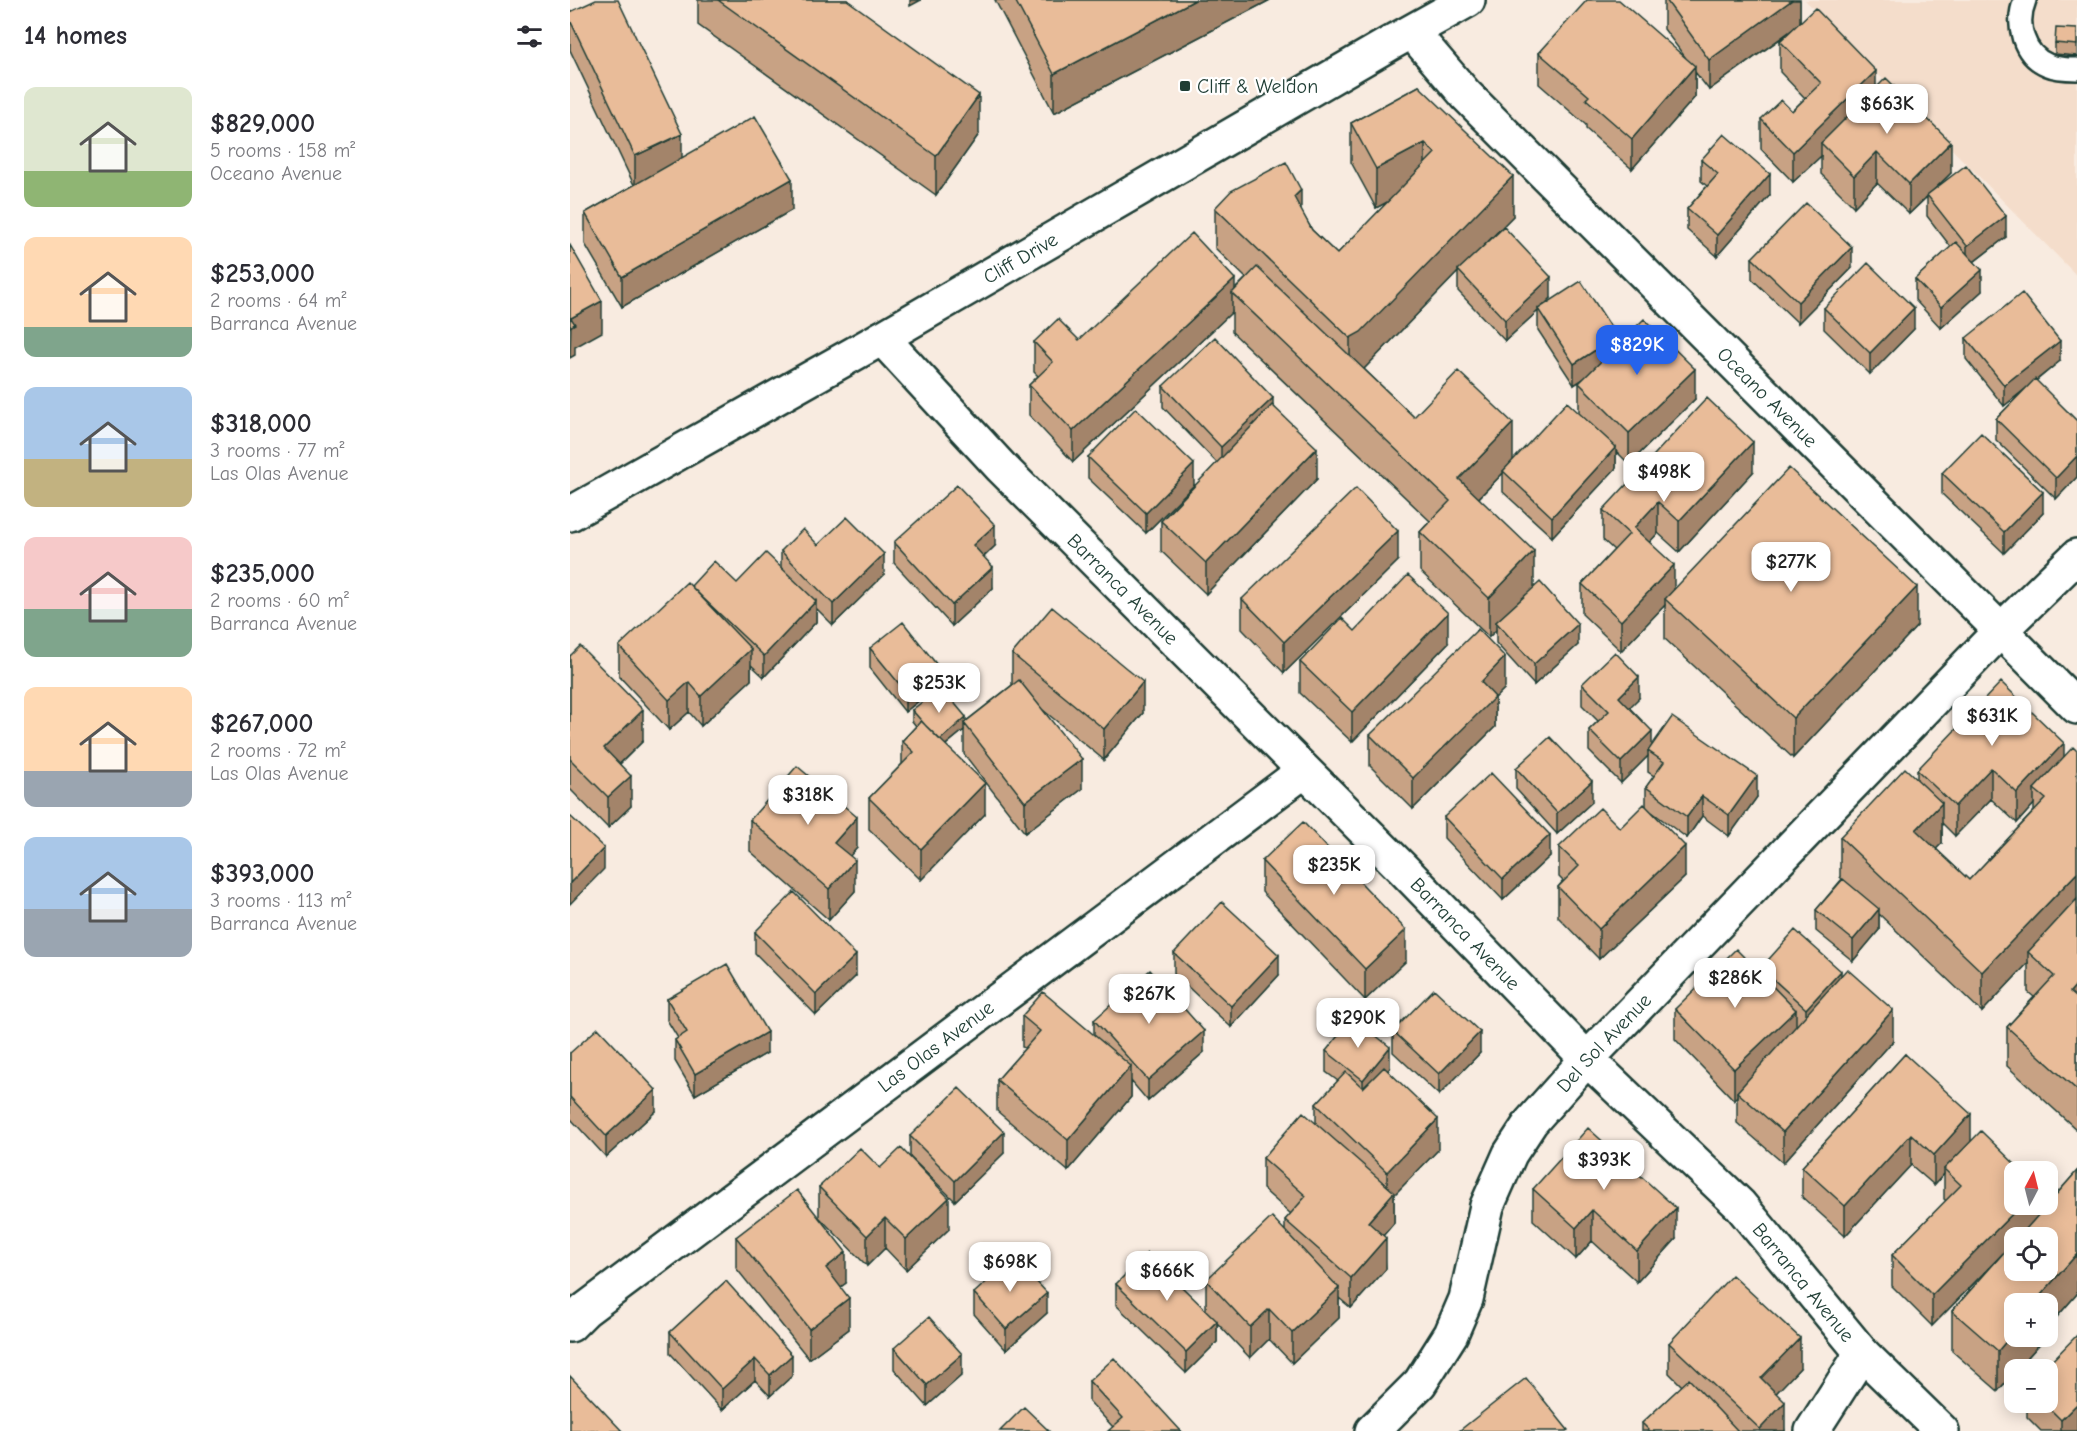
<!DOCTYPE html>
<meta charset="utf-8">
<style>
body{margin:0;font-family:"Comic Neue",sans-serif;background:#f2f2f3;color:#2b2b33;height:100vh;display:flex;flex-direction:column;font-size:22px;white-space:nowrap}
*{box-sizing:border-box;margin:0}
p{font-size:20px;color:#7c7c81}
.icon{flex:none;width:33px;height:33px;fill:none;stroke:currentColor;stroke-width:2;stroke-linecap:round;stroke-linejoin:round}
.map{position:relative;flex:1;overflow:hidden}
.side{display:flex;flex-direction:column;background:#fff;width:570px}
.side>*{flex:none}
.needle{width:39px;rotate:7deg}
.tools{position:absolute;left:1434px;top:1161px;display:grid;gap:12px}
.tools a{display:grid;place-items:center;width:54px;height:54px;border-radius:12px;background:#fff;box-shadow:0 3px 15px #0003;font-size:30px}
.price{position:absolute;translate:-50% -51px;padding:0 14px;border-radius:12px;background:#fff;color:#222;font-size:20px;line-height:39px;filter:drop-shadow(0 2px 3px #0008)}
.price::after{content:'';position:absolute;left:50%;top:36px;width:18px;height:14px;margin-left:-9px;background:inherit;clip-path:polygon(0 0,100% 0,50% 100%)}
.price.current{background:#2563eb;color:#fff}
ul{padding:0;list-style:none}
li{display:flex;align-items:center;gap:18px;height:150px;padding:0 24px}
li span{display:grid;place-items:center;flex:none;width:168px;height:120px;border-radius:12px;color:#555}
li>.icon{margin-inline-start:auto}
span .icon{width:72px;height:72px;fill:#fffc;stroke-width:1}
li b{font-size:26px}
h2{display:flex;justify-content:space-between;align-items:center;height:72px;padding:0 24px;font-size:26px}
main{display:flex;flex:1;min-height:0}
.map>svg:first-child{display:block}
.built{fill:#f4ddcb}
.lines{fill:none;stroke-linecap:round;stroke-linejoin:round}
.service-casing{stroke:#1f3d34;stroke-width:26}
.minor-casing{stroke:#1f3d34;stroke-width:38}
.secondary-casing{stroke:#1f3d34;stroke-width:38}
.service{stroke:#fff;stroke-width:21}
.minor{stroke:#fff;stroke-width:33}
.secondary{stroke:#fff;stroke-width:33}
.wall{fill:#c8a284;stroke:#1f3d34;stroke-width:1.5;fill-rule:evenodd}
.shaded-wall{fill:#a3846b;stroke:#1f3d34;stroke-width:1.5}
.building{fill:#e9bc99;stroke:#1f3d34;stroke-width:1.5}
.poi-dot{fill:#1f3d34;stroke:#fff;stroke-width:2}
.labels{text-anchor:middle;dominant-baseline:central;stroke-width:4.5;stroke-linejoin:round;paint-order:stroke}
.poi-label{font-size:20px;fill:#1f3d34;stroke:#fff;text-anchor:start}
.street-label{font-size:20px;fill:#1f3d34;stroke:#fff}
</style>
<main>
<section class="side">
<h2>14 homes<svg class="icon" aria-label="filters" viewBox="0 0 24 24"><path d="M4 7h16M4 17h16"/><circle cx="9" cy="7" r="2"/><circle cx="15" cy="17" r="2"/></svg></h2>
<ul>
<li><span style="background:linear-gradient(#dfe7d0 70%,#8fb573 0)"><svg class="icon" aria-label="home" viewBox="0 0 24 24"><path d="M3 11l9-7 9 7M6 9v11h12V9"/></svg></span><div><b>$829,000</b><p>5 rooms · 158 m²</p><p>Oceano Avenue</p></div></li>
<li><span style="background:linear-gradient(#ffd9b3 75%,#7fa58c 0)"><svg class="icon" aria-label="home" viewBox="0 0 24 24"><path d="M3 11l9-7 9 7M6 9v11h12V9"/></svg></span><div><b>$253,000</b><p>2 rooms · 64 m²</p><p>Barranca Avenue</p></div></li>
<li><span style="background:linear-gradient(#a9c7e8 60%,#c2b280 0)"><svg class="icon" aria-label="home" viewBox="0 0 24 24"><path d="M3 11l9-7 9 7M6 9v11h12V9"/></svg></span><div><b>$318,000</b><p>3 rooms · 77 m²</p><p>Las Olas Avenue</p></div></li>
<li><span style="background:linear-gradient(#f6c9c9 60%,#7fa58c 0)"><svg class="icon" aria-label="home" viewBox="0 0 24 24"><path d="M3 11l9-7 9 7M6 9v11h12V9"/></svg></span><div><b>$235,000</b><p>2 rooms · 60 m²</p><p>Barranca Avenue</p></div></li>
<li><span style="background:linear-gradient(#ffd9b3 70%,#9aa5b1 0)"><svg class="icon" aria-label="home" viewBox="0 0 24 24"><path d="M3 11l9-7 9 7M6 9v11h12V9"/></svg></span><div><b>$267,000</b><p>2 rooms · 72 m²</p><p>Las Olas Avenue</p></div></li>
<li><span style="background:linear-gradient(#a9c7e8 60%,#9aa5b1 0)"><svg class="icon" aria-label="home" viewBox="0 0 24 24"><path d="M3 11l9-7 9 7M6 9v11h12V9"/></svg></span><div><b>$393,000</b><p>3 rooms · 113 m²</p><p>Barranca Avenue</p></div></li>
</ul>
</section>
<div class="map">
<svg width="1507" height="1431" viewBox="0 0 1507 1431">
<rect width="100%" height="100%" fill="#f8ebe0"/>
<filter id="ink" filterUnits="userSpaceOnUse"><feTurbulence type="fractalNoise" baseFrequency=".0167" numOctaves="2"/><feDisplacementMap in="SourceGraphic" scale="12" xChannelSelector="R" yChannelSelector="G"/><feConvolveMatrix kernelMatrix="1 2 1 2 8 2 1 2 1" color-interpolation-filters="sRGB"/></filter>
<g filter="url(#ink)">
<path class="built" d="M1235 0H1507V276Z"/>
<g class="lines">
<g class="service-casing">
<path id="service" d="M1455 0C1445 24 1453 55 1478 65 1487 69 1498 69 1507 69"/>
</g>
<g class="minor-casing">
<g id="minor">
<path id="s1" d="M842 32 896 95 1507 707"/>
<path id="s2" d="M312 338 431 467 833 869 1017 1059 1170 1205 1292 1353 1372 1431"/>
<path id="s3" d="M0 1325 15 1310C253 1129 494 951 734 771"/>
<path id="s4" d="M802 1431 850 1383 881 1334 896 1299 917 1206 940 1154 961 1122 1017 1059 1431 630 1507 556"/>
<path d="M1242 1431 1292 1353"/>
</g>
</g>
<g class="secondary-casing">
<g id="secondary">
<path id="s5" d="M0 514 312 338 819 44 898 0"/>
</g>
</g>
<use href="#service" class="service"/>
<use href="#minor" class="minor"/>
<use href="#secondary" class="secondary"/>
</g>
<path class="wall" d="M128 0H277L409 134 366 195 128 25Z
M425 0H700L484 113Z
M1094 0H1230V22L1306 87 1381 173 1362 192 1436 237 1404 262 1412 291 1371 328 1345 300V279L1381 247 1357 216V197L1339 214 1307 183 1284 207 1251 174V156L1223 182 1191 149V119L1222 111 1235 98 1210 72V41L1220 32 1139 90 1125 72V97L1062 169 1016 129V125L969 84V53L1115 57 1094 29Z
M0 12 112 158 222 210 52 307 15 244V213L64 185 0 50Z
M1507 29V56L1485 54V43Z
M849 86 943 216 911 248 981 298 974 305 1047 345 1125 399 1059 464 1046 451V468L982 537 933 492V473L909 498 964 587 1008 645 964 685 926 643V630L919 637 850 571V532L860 521 662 332V312L503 462 459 415V385L468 376 464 372V342L509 340 665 289 676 278 645 248V208L731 211 742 230 767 254 819 201 806 208 781 162V123ZM888 272V291L935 341 968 311V330L1004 385 1011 380 1009 383V413L943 460 844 417 794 369Z
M1131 160 1200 195 1147 256 1117 230V209L1137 186 1131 181Z
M1182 258 1282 268 1228 323 1182 279Z
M1254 308 1344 329 1300 374 1254 329Z
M1396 338 1490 361 1466 381 1507 421V477L1486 499 1426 440V419L1454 390 1434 406 1396 359Z
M593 386 703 405 747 479 636 594 591 551V521L647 463 593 407Z
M518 457 624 485 576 533 518 478Z
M1183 472 1109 552 1088 533 1079 542 1104 590 1347 626 1223 758 1095 639V605L1051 651 1012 614V584L1044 550 1033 540V510Z
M1372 473 1473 513 1434 553 1372 494Z
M324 542 425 546 414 557 423 588 382 626 324 563Z
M248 545 314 575 263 625 246 608V622L194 677 181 665V680L131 726 119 712 99 730 49 676V646L121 586 167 583 211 567V551Z
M828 561 714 673 672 629V599Z
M785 631 878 643 782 742 730 693V662Z
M300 648 367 686 335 712 300 668Z
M442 654 573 713 534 760 473 710 512 789 455 833 394 754V730L376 745 415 814 351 880 299 829V798L332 764V741L346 726 342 721V710L396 721 442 685Z
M0 656 73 741 50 764 61 806 38 828 0 789Z
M1012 684 1069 698 1059 707 1082 745 1187 797 1159 836 1132 816 1117 838 1082 812 1115 877 1029 959 988 917V887L993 881 989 877V847L1050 828 1076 807V787L1084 776 1078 772V756L1051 783 1019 751V730L1028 721 1012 705Z
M935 688 925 698V727L843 809 800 766V735Z
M1507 751V1130L1437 1066V1027L1464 997 1458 992V963L1412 1012 1309 914V930L1283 961 1246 931V910L1272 879 1270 877V837L1347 780V770L1494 758ZM1421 799 1447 823 1464 804V811L1399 880 1366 849 1372 843V823L1385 836Z
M946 768 1022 802 987 834 946 789Z
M874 817 980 856 933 900 874 838Z
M180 820 287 848 279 856 285 891 259 920 180 851Z
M692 861 836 961 795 1000 692 892Z
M185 932 286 976 246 1015 185 953Z
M604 953 709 975 661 1027 604 974Z
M1191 968 1271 977 1323 1041 1213 1163 1167 1123V1096L1164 1100 1105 1039V1009L1191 974Z
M97 999 197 1053 125 1095 105 1061V1040L108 1038 97 1020Z
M452 1016 524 1035V1020L634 1052 578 1101 561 1081V1097L498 1171 427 1111V1080L455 1048 452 1047Z
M823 1031 910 1053 869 1095 823 1052Z
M756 1051 820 1068 818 1070 868 1150 824 1195V1223L813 1236 816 1269 781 1308 769 1298V1318L722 1363 699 1339 680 1358 647 1323V1342L616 1373 546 1305V1284L636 1310V1280L715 1230V1220L721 1214 693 1189V1158L746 1123V1104L768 1081 756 1072Z
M0 1053 86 1111 36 1157 0 1118Z
M1335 1054 1401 1141 1469 1204V1214L1507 1171V1294L1478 1327 1444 1304 1474 1336V1339L1428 1391 1382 1351V1311L1432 1255 1362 1326 1322 1286V1255L1376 1201 1374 1199V1174L1364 1185 1341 1165 1275 1236 1232 1197V1167Z
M340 1136 434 1153 385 1201 340 1157Z
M249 1187 379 1229 336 1270 315 1248 297 1266 249 1217Z
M963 1189 1106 1239 1067 1282 1022 1241 1006 1259 963 1220Z
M166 1237 276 1283 270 1287 279 1329 239 1359 166 1268Z
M156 1281 222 1376 200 1396 185 1380 152 1410 100 1353V1332Z
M404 1293 477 1313 436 1350 404 1314Z
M1099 1343 1230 1368 1206 1393 1215 1431H1072V1423L1112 1386 1099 1373Z
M324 1348 392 1375 357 1406 324 1369Z
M519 1381 611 1431 543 1427 519 1401Z
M1457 1402H1478L1507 1431H1471L1457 1417Z"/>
<path class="shaded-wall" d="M340 0H351L340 6Z
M625 0H700L484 113V74Z
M1222 0H1230V24L1139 90V60Z
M1125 66V97L1062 169V139Z
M1306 71V102L1251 143V156L1223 182V152Z
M409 95V134L366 195V156Z
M112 134V164L65 186V156Z
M1381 142V173L1339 214V184Z
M855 143V182L806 208V169Z
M1307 152V183L1284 207V176Z
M1200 174V195L1147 256V235Z
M943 176V216L889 271 888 270V272L791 372 780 378V338Z
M222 179V210L52 307V277Z
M731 190V229L724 197Z
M1436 216V237L1397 267V246Z
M1282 247V268L1228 323V302Z
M1412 270V291L1371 328V307Z
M981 277V298L969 310 968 309V311L935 341V320Z
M665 279V296L662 293V312L503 462V431Z
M32 301V332L5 347V355L0 358 1 318Z
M1344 308V329L1300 374V353Z
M1047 336V357L1004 385V364Z
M1490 341V361L1434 406V385Z
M1125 369V399L1059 464V433Z
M703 398V419L651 468V447Z
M943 423V462L933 471V473L889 518V479Z
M1183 442V472L1109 552V521Z
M1046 447V468L982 537V517Z
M747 448V479L636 594V563Z
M1507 456V477L1486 499V478Z
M624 464V485L576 533V513Z
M1473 492V513L1434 553V532Z
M1088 502V533L1064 559V528Z
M425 525V546L403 566V545Z
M828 531V561L714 673V642Z
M964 551V590L926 622V630L919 637V598Z
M314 554V575L263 625V604Z
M1104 565V596L1095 599V605L1051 651V621Z
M423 567V588L382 626V605Z
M1347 587V626L1223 758V718Z
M246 601V622L194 677V656Z
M878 613V643L782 742V712Z
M1008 624V645L964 685V664Z
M181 649V680L131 726V696Z
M935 657V688L925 698V727L843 809V778L911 682Z
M367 665V686L335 712V691Z
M1069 677V698L1049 718V697Z
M119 682V712L99 730V700Z
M573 682V713L534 760V729Z
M73 710V741L34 779V748Z
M396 717V727L394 723V730L368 751V741Z
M1082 731V752L1078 751V756L1051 783V762Z
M1494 743V774L1464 789V804L1447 823V793Z
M512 759V789L455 833V802Z
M1421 768V799L1385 836V806Z
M61 776V806L38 828V797Z
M1187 776V797L1159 836V815Z
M1022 781V802L987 834V813Z
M415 783V814L351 880V849Z
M1132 796V816L1117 838V817Z
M1372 803V843L1346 870V830Z
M287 817V848L264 874V843Z
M980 835V856L933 900V879Z
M1115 846V877L1029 959V929Z
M34 848V869L0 904V883Z
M285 860V891L259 920V889Z
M1507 873V912L1458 952V963L1412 1012V972Z
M1309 909V930L1283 961V940Z
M836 930V961L795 1000V969Z
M286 955V976L246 1015V994Z
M709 955V975L661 1027V1006Z
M1271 971V992L1236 1030V1009Z
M1507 984V1023L1500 992Z
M1226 1010V1040L1167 1092V1096L1164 1100V1069Z
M1323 1010V1041L1213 1163V1132Z
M634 1031V1052L578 1101V1080Z
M197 1032V1053L125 1095V1074Z
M910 1032V1053L869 1095V1074Z
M820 1047V1068L793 1101V1080Z
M561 1066V1097L498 1171V1140Z
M86 1090V1111L36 1157V1136Z
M1401 1114V1145L1374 1169V1174L1364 1185V1155Z
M868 1119V1150L824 1195V1223L798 1253V1222L817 1201V1172Z
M434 1132V1153L385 1201V1181Z
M1341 1134V1165L1275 1236V1206Z
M379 1198V1229L336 1270V1239Z
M1452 1204H1469V1218L1449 1238H1444V1242L1362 1326V1295Z
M1106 1208V1239L1067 1282V1251Z
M1022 1210V1241L1006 1259V1228Z
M315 1218V1248L297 1266V1236Z
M816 1238V1269L781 1308V1278Z
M276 1252V1283L256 1298V1268Z
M1507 1254V1294L1478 1327V1304H1470V1296Z
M769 1288V1318L722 1363V1333Z
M477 1293V1313L436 1350V1329Z
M279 1298V1329L239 1359V1329Z
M699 1309V1339L680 1358V1327Z
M647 1321V1342L616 1373V1352Z
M1444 1332V1336H1474V1339L1446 1370H1444V1372L1428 1391V1351Z
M1230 1338V1368L1191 1409V1378Z
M392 1354V1375L357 1406V1385Z
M222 1355V1376L200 1396V1375Z
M185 1359V1380L152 1410V1389Z
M1215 1402V1431H1190V1429Z
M1507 1404V1431H1491V1420Z"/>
<path class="building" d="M26 0H48L112 134 65 156 0 20V12Z
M148 0H277L409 95 366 156Z
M445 0H625L484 74Z
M1017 0H1049L1125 66 1062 139 1016 99 1019 96 969 53Z
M1096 0H1222L1139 60Z
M1245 8 1306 71 1223 152 1191 119 1211 100 1222 111 1251 83 1210 41Z
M1486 28 1507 29V45L1485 43Z
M1316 78 1381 142 1339 184 1307 152 1284 176 1251 143Z
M849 86 943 176 791 332 780 338 645 208 661 191 716 162 731 190 724 197 742 230 767 254 865 153 855 143 806 169 781 123Z
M185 116 222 179 52 277 15 213Z
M1154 134 1200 174 1147 235 1117 209 1148 174 1131 160Z
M1396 165 1436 216 1397 246 1357 195Z
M1236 203 1282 247 1228 302 1182 258Z
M934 227 981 277 935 320 888 270Z
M622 233 665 279 503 431 459 385 483 362 464 342 488 319 509 340Z
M1386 242 1412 270 1371 307 1345 279Z
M0 245 32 301 1 318 5 324 0 327Z
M1298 263 1344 308 1300 353 1254 308Z
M687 267 844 417 888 371 943 423 889 479 964 551 919 598 850 532 880 501 662 293Z
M1011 281 1047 336 1004 364 968 309Z
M1452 293 1490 341 1434 385 1396 338Z
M1074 319 1125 369 1059 433 1009 383Z
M645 337 703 398 651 447 593 386Z
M1465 379 1507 421V456L1486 478 1426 419Z
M1137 398 1183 442 1109 521 1088 502 1064 528 1104 565 1051 621 1012 584 1059 534 1033 510Z
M997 402 1046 447 982 517 933 471Z
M702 405 747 448 636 563 591 521Z
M566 408 624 464 576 513 518 457Z
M1411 433 1473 492 1434 532 1372 473Z
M1219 468 1347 587 1223 718 1095 599Z
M387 485 425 525 403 545 423 567 382 605 324 542Z
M786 488 828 531 714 642 672 599Z
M277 517 314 554 263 604 211 551 233 529 248 545Z
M196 553 246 601 194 656 133 598 121 586 144 561 167 583Z
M838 575 878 613 782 712 730 662 772 618 785 631Z
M117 582 181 649 131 696 119 682 99 700 49 646Z
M970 582 1008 624 964 664 926 622Z
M482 607 573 682 534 729 442 654Z
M333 622 367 665 335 691 300 648Z
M908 629 935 657 911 682 925 697 843 778 800 735Z
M10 646 73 710 34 748 61 776 38 797 0 759V656Z
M1045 652 1069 677 1049 697 1082 731 1051 762 1019 730 1039 711 1012 684Z
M449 680 512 759 455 802 394 723Z
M1431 682 1494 743 1447 793 1421 768 1385 806 1347 770Z
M371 687 396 717 370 740 356 726 342 710Z
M1102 717 1187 776 1159 815 1132 796 1117 817 1076 787 1094 762 1078 751Z
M351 721 415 783 351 849 299 798 344 752 332 741Z
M980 737 1022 781 987 813 946 768Z
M1503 747 1507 751V873L1412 972 1270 837 1335 768 1372 803 1346 830 1399 880 1476 799 1464 789Z
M227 766 287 817 264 843 285 860 259 889 180 820Z
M921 773 980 835 933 879 874 817Z
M1074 804 1115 846 1029 929 988 887 1009 866 989 847 1030 808 1050 828Z
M0 816 34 848 0 883Z
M733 822 836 930 795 969 692 861Z
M1273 879 1309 909 1283 940 1246 910Z
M224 892 286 955 246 994 185 932Z
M1507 899V984L1500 992 1507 998V1090L1437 1027 1484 976 1458 952Z
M652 902 709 955 661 1006 604 953Z
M1225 930 1271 971 1236 1009 1191 968Z
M1166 949 1226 1010 1164 1069 1105 1009Z
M157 964 197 1032 125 1074 105 1040 117 1032 97 999Z
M1277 969 1323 1010 1213 1132 1167 1092Z
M580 970 634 1031 578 1080 524 1020Z
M864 989 910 1032 869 1074 823 1031Z
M473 992 561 1066 498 1140 427 1080 470 1031 452 1016Z
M783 1017 820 1047 793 1080 756 1051Z
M28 1028 86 1090 36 1136 0 1097V1053Z
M1335 1054 1401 1114 1364 1155 1341 1134 1275 1206 1232 1167Z
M814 1067 868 1119 817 1172 746 1104 776 1072 793 1088Z
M389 1088 434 1132 385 1181 340 1136Z
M733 1112 824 1192 798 1222 816 1238 781 1278 715 1220 736 1196 693 1158Z
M1018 1128 1106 1208 1067 1251 1022 1210 1006 1228 963 1189Z
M1411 1131 1453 1172H1444V1204H1452L1362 1295 1322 1255 1391 1185 1374 1169Z
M290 1148 310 1168 331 1148 379 1198 336 1239 315 1218 297 1236 249 1187Z
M1507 1171V1254L1470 1296 1474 1300 1470 1304H1444V1332L1428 1351 1382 1311 1444 1241V1270H1478V1238H1448Z
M227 1190 276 1252 256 1268 279 1298 239 1329 166 1237Z
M702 1217 769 1288 722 1333 699 1309 680 1327 636 1280Z
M577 1253 647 1321 616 1352 546 1284Z
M444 1257 477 1293 436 1329 404 1293Z
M1162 1275 1230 1338 1191 1378 1215 1402 1190 1429 1099 1343Z
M156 1281 222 1355 200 1375 185 1359 152 1389 100 1332Z
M359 1317 392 1354 357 1385 324 1348Z
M1507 1335V1404L1491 1420 1473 1402H1478V1370H1473Z
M544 1358 611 1431H538L553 1418 519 1381Z
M0 1376 52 1431H0Z
M956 1378 998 1430 996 1431H889Z
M1119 1379 1168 1431H1080L1072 1423Z
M454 1407 479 1431H430Z"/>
</g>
<rect class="poi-dot" x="609" y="80" width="12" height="12" rx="3"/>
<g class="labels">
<g class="poi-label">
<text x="627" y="86">Cliff &amp; Weldon</text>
</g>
<g class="street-label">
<text stroke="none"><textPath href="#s5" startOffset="518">Cliff Drive</textPath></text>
<text stroke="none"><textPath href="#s1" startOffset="510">Oceano Avenue</textPath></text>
<text stroke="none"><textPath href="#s2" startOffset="348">Barranca Avenue</textPath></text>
<text stroke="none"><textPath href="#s2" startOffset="834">Barranca Avenue</textPath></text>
<text stroke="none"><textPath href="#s4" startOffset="462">Del Sol Avenue</textPath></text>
<text stroke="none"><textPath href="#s3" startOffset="460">Las Olas Avenue</textPath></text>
<text stroke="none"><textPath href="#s2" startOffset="1320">Barranca Avenue</textPath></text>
</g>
</g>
</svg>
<div class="tools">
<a><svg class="needle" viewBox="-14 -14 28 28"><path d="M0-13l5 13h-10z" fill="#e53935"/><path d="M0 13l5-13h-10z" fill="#7c7c81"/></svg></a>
<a><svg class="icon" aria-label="locate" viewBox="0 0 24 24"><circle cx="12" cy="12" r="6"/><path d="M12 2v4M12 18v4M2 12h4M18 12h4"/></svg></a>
<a>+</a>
<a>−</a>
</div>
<b class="price" style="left:1317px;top:135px">$663K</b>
<b class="price current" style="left:1067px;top:376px">$829K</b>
<b class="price" style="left:1094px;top:503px">$498K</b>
<b class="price" style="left:1221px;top:593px">$277K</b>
<b class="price" style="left:369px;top:714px">$253K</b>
<b class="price" style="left:1422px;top:747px">$631K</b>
<b class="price" style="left:238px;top:826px">$318K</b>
<b class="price" style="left:764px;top:896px">$235K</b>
<b class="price" style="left:1165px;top:1009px">$286K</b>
<b class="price" style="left:579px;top:1025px">$267K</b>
<b class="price" style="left:788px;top:1049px">$290K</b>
<b class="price" style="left:1034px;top:1191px">$393K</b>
<b class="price" style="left:440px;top:1293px">$698K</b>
<b class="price" style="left:597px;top:1302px">$666K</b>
</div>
</main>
